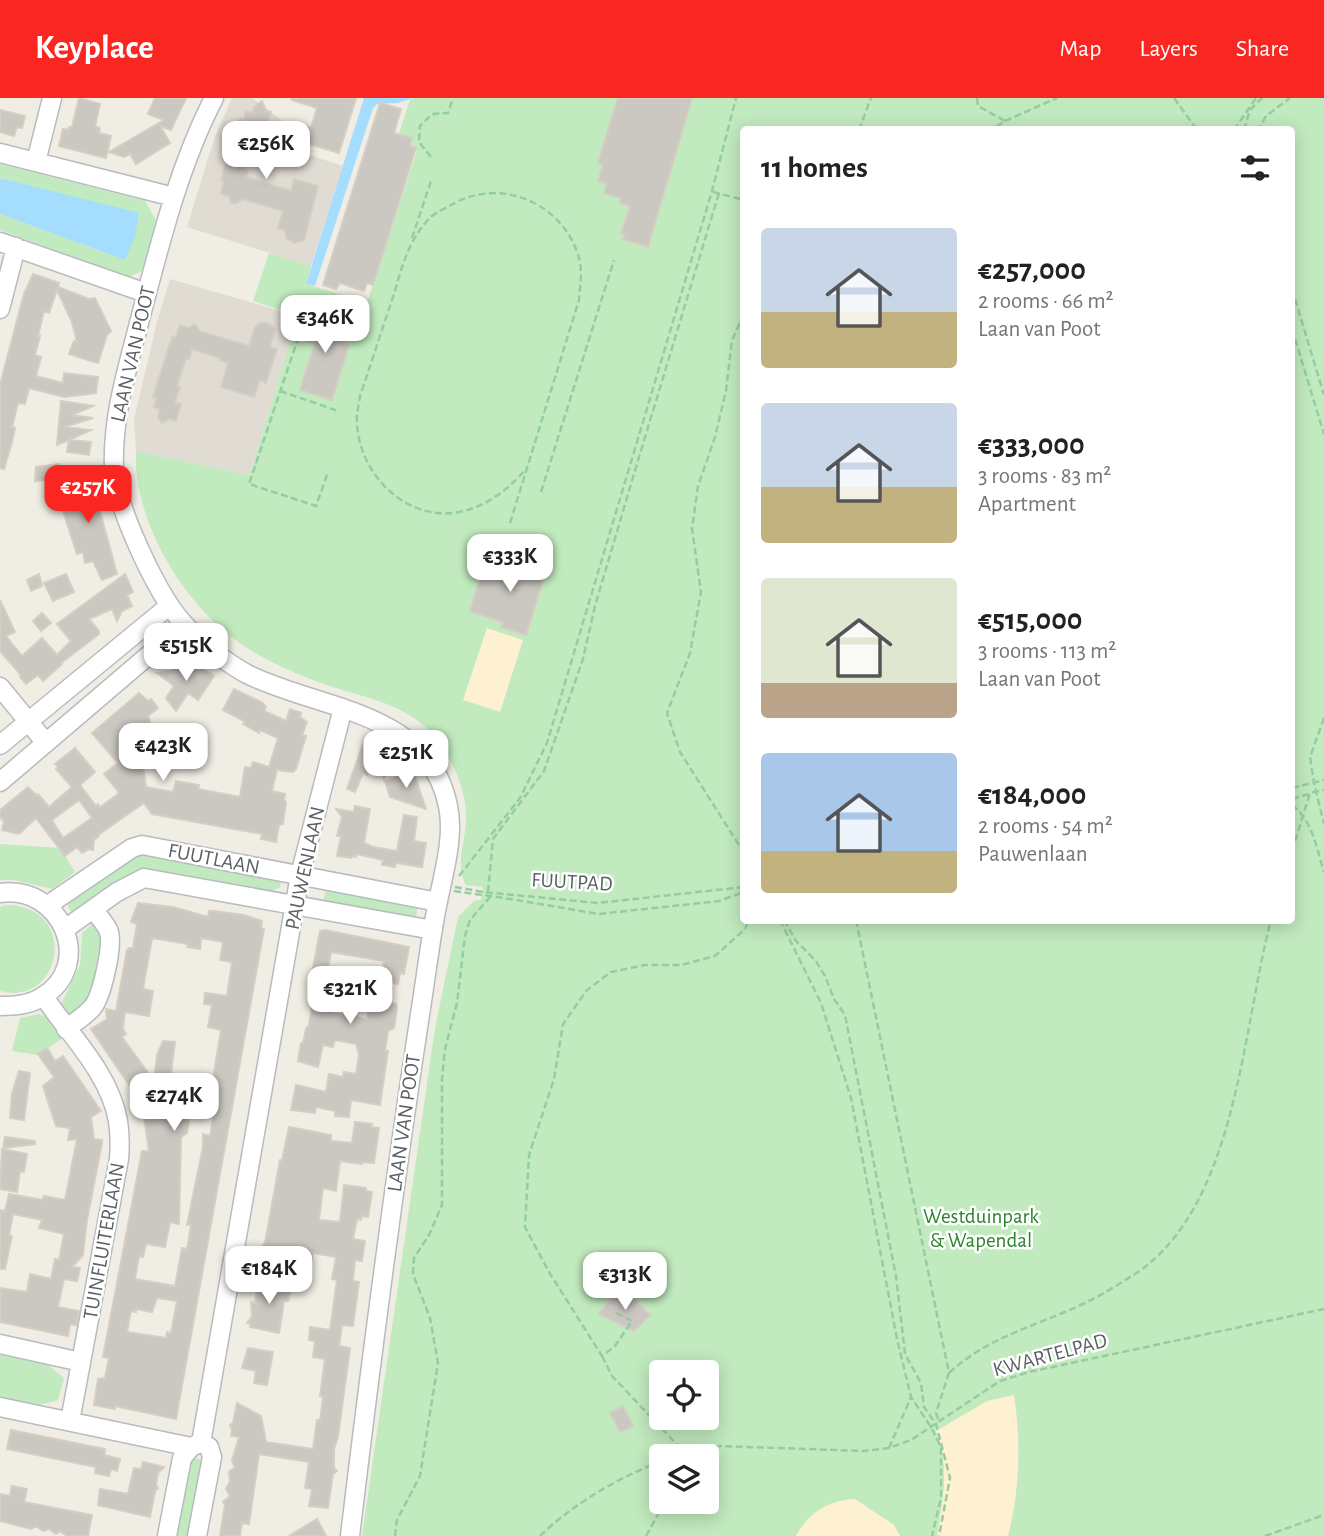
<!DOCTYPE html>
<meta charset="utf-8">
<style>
body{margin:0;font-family:"Alegreya Sans",sans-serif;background:#f6f6f6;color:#222;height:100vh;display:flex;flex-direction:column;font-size:26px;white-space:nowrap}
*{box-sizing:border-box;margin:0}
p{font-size:23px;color:#767676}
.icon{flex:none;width:38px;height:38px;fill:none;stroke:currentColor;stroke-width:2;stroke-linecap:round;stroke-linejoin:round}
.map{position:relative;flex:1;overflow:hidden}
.panel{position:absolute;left:740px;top:28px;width:555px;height:798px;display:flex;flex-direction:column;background:#fff;border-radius:7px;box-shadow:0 4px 18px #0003}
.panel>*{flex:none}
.fabs{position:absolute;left:649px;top:1262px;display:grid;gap:14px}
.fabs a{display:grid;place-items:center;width:70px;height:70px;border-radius:7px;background:#fff;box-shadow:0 4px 18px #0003;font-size:35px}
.price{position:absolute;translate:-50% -60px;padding:0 16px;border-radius:14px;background:#fff;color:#222;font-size:23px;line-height:46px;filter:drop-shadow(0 2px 4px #0008)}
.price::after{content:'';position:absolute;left:50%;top:42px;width:21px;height:16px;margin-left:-10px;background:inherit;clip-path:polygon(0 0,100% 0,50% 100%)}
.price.current{background:#f92621;color:#fff}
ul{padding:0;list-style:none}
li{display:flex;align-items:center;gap:21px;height:175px;padding:0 21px}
li span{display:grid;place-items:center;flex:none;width:196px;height:140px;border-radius:7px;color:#555}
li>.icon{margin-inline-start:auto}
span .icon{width:84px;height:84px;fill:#fffc;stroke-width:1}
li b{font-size:30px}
h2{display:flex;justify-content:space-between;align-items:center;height:84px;padding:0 21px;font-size:30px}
header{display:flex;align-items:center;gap:42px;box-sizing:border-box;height:98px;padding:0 35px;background:#f92621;color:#fff}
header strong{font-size:33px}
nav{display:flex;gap:38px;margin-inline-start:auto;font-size:24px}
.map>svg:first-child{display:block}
.education{fill:#e0dcd3}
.green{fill:#c1eabe;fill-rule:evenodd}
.sand{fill:#fef1d1}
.water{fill:#a5ddff}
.building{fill:#cbc7c1;stroke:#d5cec2;stroke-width:2;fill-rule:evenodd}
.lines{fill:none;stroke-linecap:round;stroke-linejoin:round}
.minor-casing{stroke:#b7bbbf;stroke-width:21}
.path{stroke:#96cca3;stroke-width:2.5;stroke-dasharray:7 3.5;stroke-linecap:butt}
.minor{stroke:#fff;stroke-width:18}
.labels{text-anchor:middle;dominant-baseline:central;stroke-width:5;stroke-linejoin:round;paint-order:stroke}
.street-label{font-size:21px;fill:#5c6166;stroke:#fff}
.park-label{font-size:21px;fill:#2d842d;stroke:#fff}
</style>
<header>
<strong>Keyplace</strong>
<nav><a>Map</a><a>Layers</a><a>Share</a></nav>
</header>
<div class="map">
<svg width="1324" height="1438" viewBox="0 0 1324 1438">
<rect width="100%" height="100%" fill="#f0ede4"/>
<path class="education" d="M232 0H252L291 29 285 49 343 68 311 168 187 129 214 41Z
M170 181 298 218 250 377 136 353 134 321 157 224Z"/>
<path class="green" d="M413 0H1324V1438H362L435 930 458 819 475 802H481L483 789 466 787C455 769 465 744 466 724 467 691 453 662 433 637 404 602 352 598 313 582 282 570 250 555 225 534 176 492 133 418 136 353L250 377 298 218 253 203 269 155 311 168 306 186 367 205 417 53 410 50 412 42 398 38 410 2ZM744 32H1292V822H744ZM662 1274H707V1320H662ZM662 1358H707V1404H662Z
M0 66 145 103 156 122 142 173 129 179 0 132V116L125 162 139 116 0 80Z
M0 746 60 750 75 774 52 791 14 782H0Z
M142 754 277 778 281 783 280 789 270 794 143 771 72 816 66 804 133 757Z
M327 787 418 804 416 820 323 804Z
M5 807C81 807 62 910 0 893V809Z
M95 824 105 839 97 897 70 918 61 906 80 867 82 835Z
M39 916 49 920 63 940 38 957 12 953 20 920Z
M0 1257 48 1267 64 1280 58 1302 40 1307 0 1299Z
M193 1359 202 1362 204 1368 191 1438H172L186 1366Z"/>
<path class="sand" d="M487 530 523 542 500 614 463 602Z
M1014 1297C1021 1343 1020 1392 1008 1438H937C943 1400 950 1370 936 1333L987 1303Z
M855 1401 894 1427 900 1438H796C808 1415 829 1402 855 1401Z"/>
<path class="water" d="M364 0H413L398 5 377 6 373 10 315 188 306 186Z
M0 80 139 115 135 139 125 162 0 116Z"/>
<path class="building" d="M79 0 100 6 95 28 100 30 99 35 111 38 106 60 59 48 63 31 68 32 69 29H72Z
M155 0H186L171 32 160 28 170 45 136 66 130 56 124 59 109 54 164 22 148 16Z
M292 0H356L339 55 293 41 298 26 311 30 317 10 292 2Z
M618 0H692L648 149 623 141 624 136 621 135 630 108 620 105 621 100 604 95 607 86 598 83 603 67 598 65Z
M262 3 266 13 271 14 266 30 261 28 256 43 254 42 245 71 248 72 246 79 291 93 294 81 318 88 304 142 295 145 287 141 285 132 278 130 283 113 242 101 236 106 231 105 229 98 221 96 224 83 221 82 240 21 243 23 246 13 252 15 254 9Z
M380 5 401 11 394 35 412 40 410 48 416 50 373 187 367 185 364 193 340 185 336 191 323 187Z
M0 12 25 18 22 30 17 29 14 38 0 34Z
M33 176 59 185 58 189 89 201 95 200 111 233 107 237 98 265 69 256 74 243 77 244 72 224 57 192 49 215 44 213 38 238H40L35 257 41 259 36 278 63 285 64 275 98 279 96 295 64 299 29 290 25 306 18 305 12 329 15 330 12 344 4 371 0 370V287L24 196Z
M316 209 329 214 330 221 351 227 345 246 349 247 332 302 300 292 315 245 306 243Z
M260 225H267L275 231 270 249 277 251 266 285 260 282 254 299 221 289 228 265 220 262V260L192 251 189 261 186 260 177 288 180 289 175 304 181 306 176 323 170 321 162 325 158 319 160 311 154 309 157 300 153 299 172 239 175 240 180 227 188 230 195 226 199 233 249 248 255 229Z
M61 303 93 308 72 317 93 320 64 329 91 332 69 342 91 344 89 357 67 354 69 342 57 347Z
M59 366 61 380 35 383 36 369Z
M90 377 117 476 102 482 93 463 85 465 83 454 77 456 62 410 68 408 62 385Z
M525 455 538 459 536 466 547 470 526 537 501 529 503 524 470 513 483 470 501 468 519 474Z
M39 476 42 488 31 493 27 482Z
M66 476 74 494 53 503 44 485Z
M125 476 133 494 127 497 132 508 122 513 117 523 112 511 89 521 99 533V536L61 565 62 566 43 583 38 577 26 586 20 579 21 577 0 553V502L15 534 6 538 22 558 42 540 57 557 71 543 57 526Z
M42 515 51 525 41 533 33 523Z
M178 563 189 569 192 564 214 578 198 602 188 595 176 613 166 600 174 588 157 575 172 573Z
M234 591 263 605 266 609 264 613 286 623 290 611 301 615 300 619 307 624 302 637 306 638 296 671 293 674 277 672 272 693 285 696 284 702 286 704 283 726 279 727 276 744 261 741 262 736 152 716 144 705 98 737 99 738 94 742 93 752 89 751 82 755 77 749 65 758 36 720 19 736 2 732 4 724 0 719V712L28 689 36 697 38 696 49 709 72 689 56 671 58 669 55 666 75 650 95 674 80 687 96 708 98 706 100 709 118 696V693L104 676 118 665 92 635 139 595 148 603 151 601 158 610 148 618 150 624 130 642 134 669 143 668 146 689 173 694 176 683 199 687 198 691 240 699 245 669 251 670 253 664 269 669 278 640 260 632 259 635 243 626 246 624 223 612ZM79 702 92 720 63 740 52 722Z
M189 626 197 631 190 642 182 637V631Z
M364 643 394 655 384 681 379 664 376 678 369 672 367 677 363 675 355 694 347 691Z
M412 673 414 676 426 711 390 699 385 683Z
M355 708 370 711 364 745 373 749 397 753 404 717 417 719 414 743 426 745 422 769 396 765 395 769 384 767H382L383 762 357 756 356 759 352 758 351 760 337 758 341 738H337L342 719 336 711 354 714Z
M138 805 173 809 208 819 209 813H214L244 817 262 823 261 831H264L176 1321 115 1308V1311L94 1307 98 1281 105 1280 109 1260 103 1259 142 1053H149L138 978 129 987 91 931 107 921 106 911 116 913 127 852 129 850H133L137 826 131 824ZM152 840 188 846 187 849 200 851 201 840 223 844 220 862 232 864 227 898 205 895 204 906 212 907 208 929 221 932 209 1006 215 1007 210 1038 203 1036V1049L187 1127H191L187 1151 182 1150 175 1188 135 1181 139 1158 143 1159 146 1146 165 1149 170 1124 179 1126 181 1039 187 1035 192 1006 185 1005 175 1007 180 977 171 975 175 944 163 943 157 957 154 983 122 939 126 936 123 931 125 914 149 918 153 893 143 891ZM157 1200 177 1203 171 1235 167 1234 166 1240 127 1234 131 1213 136 1214V1211L152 1214Z
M325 832 409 849 404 876 400 875 398 886 381 883 384 863 331 854 324 892 334 894 333 903H335L332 915 367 921 373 882 385 884 383 904 396 906 397 910 394 930 388 933 385 953H388L380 1007 351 1002 349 1019 335 1018V1013L316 1009 315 1015 291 1012 296 987 326 994 329 976 343 979 344 974 356 976 359 957 356 946 335 942 333 949 323 947 318 969 298 963 301 945H303L306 931 309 927 313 901H310L314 880H311L320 833Z
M47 950 55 963 63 958 101 1013 91 1019 94 1041 102 1042V1045L87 1122 83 1157 72 1169 80 1170 77 1183 64 1181 58 1209 79 1213 76 1227 70 1226 68 1238 0 1224V1190L27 1194 30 1176 51 1181 55 1161 59 1162 64 1136 39 1130 42 1122 13 1116 9 1137 12 1138 5 1171H0V1112L5 1113 9 1096 43 1102 44 1098 65 1102 77 1041 68 1042 70 1030 56 1028 43 988 54 979 38 956Z
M19 973 30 975 24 1022 10 1020 12 996Z
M355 1024 372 1026V1029L379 1030 374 1065 362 1064V1066L340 1063 336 1093 323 1090 319 1122 340 1124 344 1087 366 1090V1093L372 1094 368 1119 362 1118 361 1122 357 1121 353 1141 365 1143 362 1163 355 1162 353 1183 359 1184 353 1228 342 1227 339 1248 350 1250 338 1339 334 1351V1370L337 1373 333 1376 328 1410 309 1408 312 1391 305 1390 309 1364 259 1356 249 1426 242 1425 240 1438H220L225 1407 223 1404 230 1398 226 1391 230 1383 229 1374 235 1369 232 1363 239 1339 231 1338 232 1331 230 1327 233 1325 237 1305 261 1318 266 1344 313 1351 317 1322 320 1323 323 1298H320L325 1261 313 1259 315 1243 309 1242 310 1229 330 1232 337 1182 332 1181 336 1159 313 1155 307 1189 294 1187 299 1161 264 1154V1152L260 1151 265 1145 280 1062H282L289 1029 331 1037V1043L352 1045Z
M5 1039 35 1043V1046L3 1050Z
M2 1051 27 1056 24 1074 20 1073 17 1094 0 1091Z
M254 1182 291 1189 288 1203H284L279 1235 250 1229 251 1226 247 1225 252 1219 251 1204 255 1205 257 1190Z
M616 1194 634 1201 650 1217 634 1233 599 1216Z
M248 1250 273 1254 267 1287 254 1285 256 1273 242 1270Z
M623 1308 633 1328 620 1334 610 1315Z
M11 1332 105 1351 104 1357 120 1361 117 1373 111 1371 109 1378 95 1375 96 1369 7 1351Z
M143 1364 164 1369 158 1375 156 1387 158 1390 155 1393 150 1419 98 1407 100 1391 128 1396 134 1370 141 1371Z
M12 1388 27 1391 24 1404 92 1417 88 1438H67L60 1433 56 1436 49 1431 43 1433 36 1428 31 1431 0 1423V1396L10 1398Z
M317 1421 326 1438H289Z"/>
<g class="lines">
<g class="minor-casing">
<path id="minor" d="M214 0C178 70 159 149 139 225 127 272 112 320 114 370 116 409 157 496 183 525 200 544 225 564 247 576 319 612 429 612 448 708 455 741 442 780 436 813 430 845 426 878 421 910 394 1086 371 1262 350 1438
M0 55 174 99
M36 64 52 0
M0 144 146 195
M0 211 16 149
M0 589 46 645
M0 647 169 508
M0 684 184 527
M0 795C61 786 96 867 42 899 29 907 15 908 0 908
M48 807 132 750 142 747 438 804
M65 831 117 794 144 780 433 832
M44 899C70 937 110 976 118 1023 120 1036 120 1049 119 1061L70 1323
M66 931C75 924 85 918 92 910 102 899 113 848 109 834 107 827 98 818 93 811
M0 1246 81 1264
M0 1309 191 1349
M201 1345 300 777 343 610
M167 1438 182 1360 191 1349 198 1346
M197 1438 212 1359 209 1349 201 1345"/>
</g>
<path class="path" d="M977 0 978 8 1005 23 991 32
M1174 0 1197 32
M1005 23 1057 0
M859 32 871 0
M1234 32 1256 0
M1244 32 1250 12 1262 0
M1256 32 1260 29 1266 18 1290 0
M431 59 419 44 420 28 432 16 448 15 453 0
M713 94 744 102
M412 140 431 83
M1292 191 1324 297
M312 199 249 386 316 408 328 374
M744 216 732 242 726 293 715 339 698 388 692 431 701 494 690 555 667 615 680 654 744 755
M1292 231 1324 336
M280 293 338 313
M541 394 614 162
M510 425 579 202C580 189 582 177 580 164 567 107 502 77 451 107 444 111 434 115 429 121 407 143 401 174 392 202 381 234 371 266 360 298 359 307 356 317 357 325 359 376 406 424 459 414 486 409 509 391 526 371
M1324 620 1310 659 1314 685 1324 726
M1292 690 1324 682
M1292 701 1309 696
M1292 707C1313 723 1316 749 1324 774
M1292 753 1310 695 1324 692
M459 778 520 700 547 645 712 93 736 0
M455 789 483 794 597 805 744 789
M454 793 504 800 599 816 719 803 744 794
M488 794 493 741 544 673 583 561 595 508 639 359 719 95
M780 822 821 905 851 1000 897 1241 911 1299 931 1329 941 1349V1400L932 1438
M784 822 796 843 816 863 825 878 834 901 845 917 896 1178 905 1256 921 1285 924 1309 936 1326 950 1380 939 1438
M856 822 949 1275 936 1315 939 1323
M616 1215 632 1223 615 1248 602 1258 549 1174 525 1129 529 1057 554 981 563 926 587 892 611 874 645 867H681L715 858 745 831 749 822
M602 1258 612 1278 683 1353
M949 1275C989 1238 1037 1228 1085 1205 1102 1197 1119 1186 1135 1176 1237 1109 1242 931 1271 822
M889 1350 911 1299
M674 1358 702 1350 721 1348 863 1353 889 1350 911 1342 1000 1283 1029 1274 1324 1211
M395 1438 397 1422 420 1378 438 1265 430 1220 413 1176 414 1160 429 1137 442 1107V981L445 951 457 905 465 838 470 822 490 799
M540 1438C573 1406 619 1379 662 1363
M646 1438 665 1404
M1265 1438 1324 1417"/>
<use href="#minor" class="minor"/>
</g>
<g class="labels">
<g class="street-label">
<text transform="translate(133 256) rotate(-77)">LAAN VAN POOT</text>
<text transform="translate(214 761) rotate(11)">FUUTLAAN</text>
<text transform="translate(305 770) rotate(-78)">PAUWENLAAN</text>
<text transform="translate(572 784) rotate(3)">FUUTPAD</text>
<text transform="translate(404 1025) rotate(-82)">LAAN VAN POOT</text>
<text transform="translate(104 1143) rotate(-80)">TUINFLUITERLAAN</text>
<text transform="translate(1050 1257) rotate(-15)">KWARTELPAD</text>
</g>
<g class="park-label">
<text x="981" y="1118">Westduinpark<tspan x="981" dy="24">&amp; Wapendal</tspan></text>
</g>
</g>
</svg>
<div class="fabs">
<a><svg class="icon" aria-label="locate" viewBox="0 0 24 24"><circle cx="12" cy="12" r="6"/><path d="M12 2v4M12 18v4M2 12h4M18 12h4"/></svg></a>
<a><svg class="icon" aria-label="layers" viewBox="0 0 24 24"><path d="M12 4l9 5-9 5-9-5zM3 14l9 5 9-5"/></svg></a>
</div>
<b class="price" style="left:266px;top:83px">€256K</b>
<b class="price" style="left:325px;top:257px">€346K</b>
<b class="price current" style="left:88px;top:427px">€257K</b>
<b class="price" style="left:510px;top:496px">€333K</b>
<b class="price" style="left:186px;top:585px">€515K</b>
<b class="price" style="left:163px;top:685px">€423K</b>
<b class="price" style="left:406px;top:692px">€251K</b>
<b class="price" style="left:350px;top:928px">€321K</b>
<b class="price" style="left:174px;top:1035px">€274K</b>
<b class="price" style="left:269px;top:1208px">€184K</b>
<b class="price" style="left:625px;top:1214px">€313K</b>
<section class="panel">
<h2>11 homes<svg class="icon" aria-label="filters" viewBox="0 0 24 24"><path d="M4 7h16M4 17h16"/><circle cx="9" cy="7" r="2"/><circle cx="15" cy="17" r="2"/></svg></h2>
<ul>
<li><span style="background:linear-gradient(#c9d6e8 60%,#c2b280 0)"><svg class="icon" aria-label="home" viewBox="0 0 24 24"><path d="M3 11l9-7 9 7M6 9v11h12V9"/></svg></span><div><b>€257,000</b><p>2 rooms · 66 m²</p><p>Laan van Poot</p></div></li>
<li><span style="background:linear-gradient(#c9d6e8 60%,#c2b280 0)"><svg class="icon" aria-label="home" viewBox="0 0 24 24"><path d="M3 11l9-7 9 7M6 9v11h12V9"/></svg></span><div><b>€333,000</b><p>3 rooms · 83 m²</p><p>Apartment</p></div></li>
<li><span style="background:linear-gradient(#dfe7d0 75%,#b9a48a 0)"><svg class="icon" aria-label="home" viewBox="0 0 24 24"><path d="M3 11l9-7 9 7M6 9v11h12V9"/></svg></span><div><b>€515,000</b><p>3 rooms · 113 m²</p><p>Laan van Poot</p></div></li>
<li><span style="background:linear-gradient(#a9c7e8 70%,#c2b280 0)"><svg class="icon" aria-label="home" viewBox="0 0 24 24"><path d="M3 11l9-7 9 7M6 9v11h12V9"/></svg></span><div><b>€184,000</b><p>2 rooms · 54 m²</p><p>Pauwenlaan</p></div></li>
</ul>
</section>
</div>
